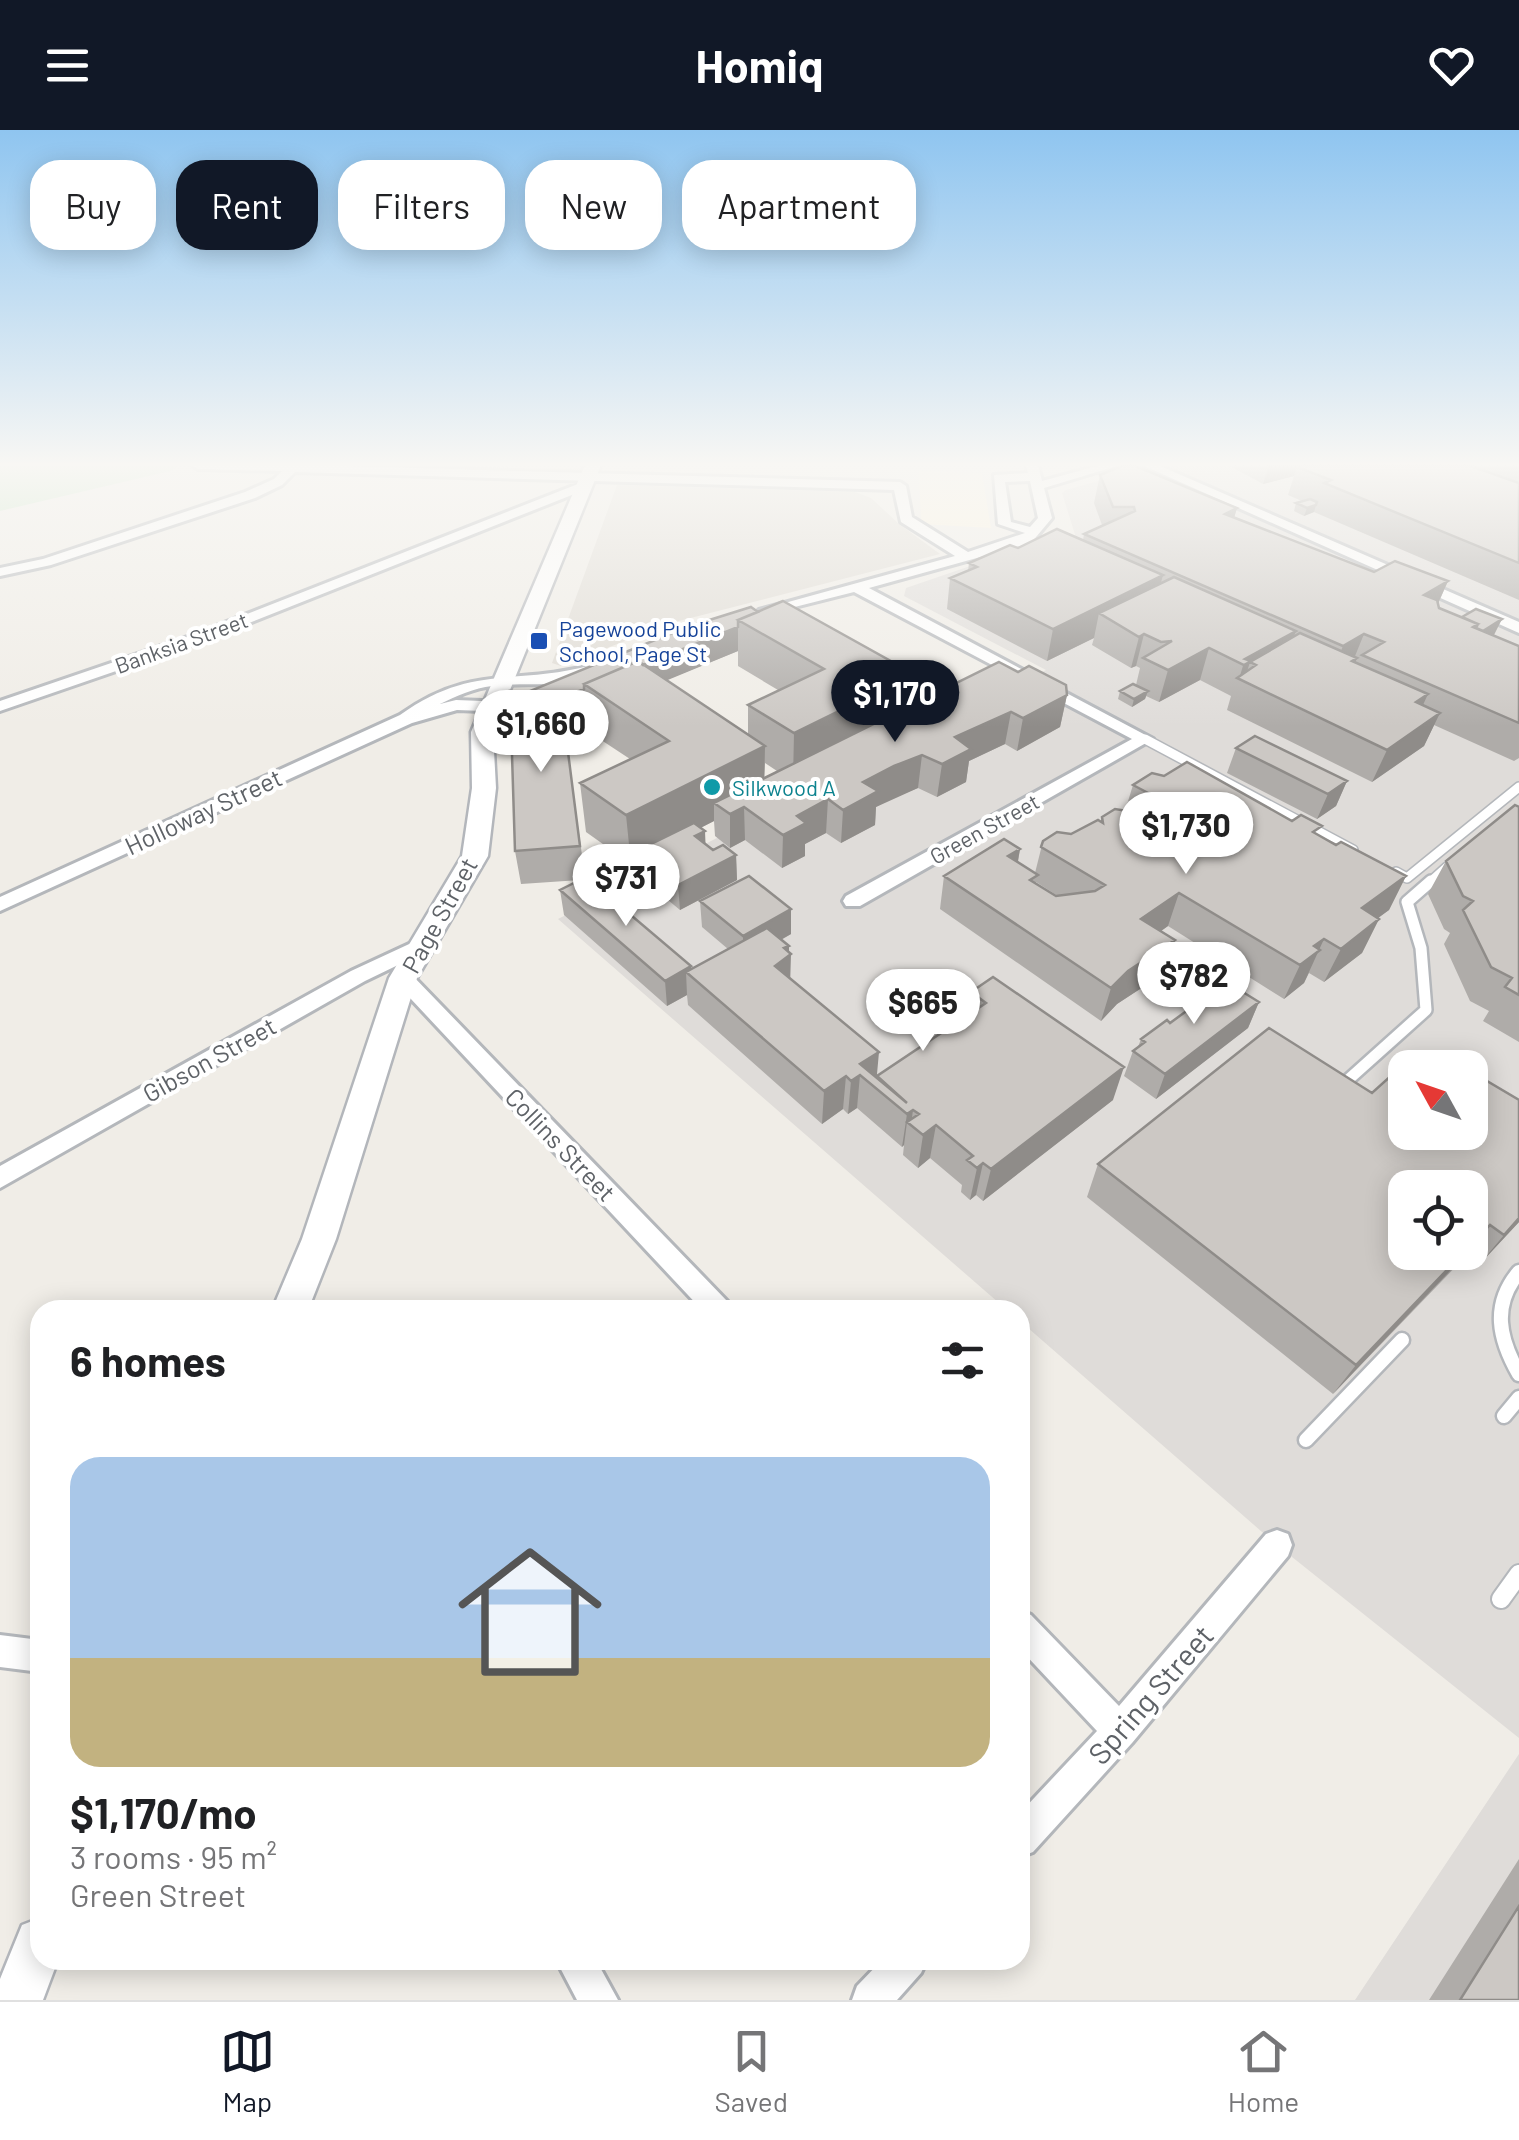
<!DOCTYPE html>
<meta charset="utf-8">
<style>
body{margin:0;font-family:Barlow,sans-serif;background:#f6f6f6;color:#202124;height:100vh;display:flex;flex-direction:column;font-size:38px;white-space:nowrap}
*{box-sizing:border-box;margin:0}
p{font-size:32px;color:#757577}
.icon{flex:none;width:55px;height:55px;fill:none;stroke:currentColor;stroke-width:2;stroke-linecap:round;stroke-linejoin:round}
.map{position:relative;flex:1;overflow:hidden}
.details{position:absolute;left:30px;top:1170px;width:1000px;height:670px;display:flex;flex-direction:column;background:#fff;border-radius:30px;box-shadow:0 5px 25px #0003}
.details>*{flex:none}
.guide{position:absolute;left:30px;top:30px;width:1000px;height:90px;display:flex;gap:20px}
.needle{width:65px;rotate:310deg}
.fabs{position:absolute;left:1388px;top:920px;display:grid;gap:20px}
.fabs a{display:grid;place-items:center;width:100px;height:100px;border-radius:20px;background:#fff;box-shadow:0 5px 25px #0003;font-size:50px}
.price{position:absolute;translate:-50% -85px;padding:0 22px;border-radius:35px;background:#fff;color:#222;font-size:32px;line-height:65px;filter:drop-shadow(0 2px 5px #0008)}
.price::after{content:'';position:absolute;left:50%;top:60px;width:30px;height:22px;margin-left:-15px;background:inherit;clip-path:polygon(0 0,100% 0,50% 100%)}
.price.current{background:#111827;color:#fff}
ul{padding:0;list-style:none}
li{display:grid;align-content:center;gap:20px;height:530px;padding:0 40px}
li+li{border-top:2px solid #e0e0e0}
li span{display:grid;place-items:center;height:310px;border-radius:30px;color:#555}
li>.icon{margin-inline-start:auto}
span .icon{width:180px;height:180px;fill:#fffc;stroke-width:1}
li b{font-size:42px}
h2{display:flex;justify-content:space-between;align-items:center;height:120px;padding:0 40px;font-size:42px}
.tag{padding:0 35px;border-radius:30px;background:#fff;box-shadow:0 5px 25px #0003;font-size:35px;line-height:90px}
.tag.current{background:#111827;color:#fff}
header{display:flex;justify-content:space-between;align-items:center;height:130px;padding:0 40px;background:#111827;color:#fff;font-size:45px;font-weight:700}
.tab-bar{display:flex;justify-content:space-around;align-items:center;height:140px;border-top:2px solid #e0e0e0;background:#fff;font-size:28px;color:#757577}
.tab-bar a{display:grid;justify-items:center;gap:5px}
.tab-bar .current{color:#111827}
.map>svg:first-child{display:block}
.commercial{fill:#fdf4df}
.industrial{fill:#dfdcd9;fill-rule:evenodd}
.education{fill:#e0dcd5}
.green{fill:#c7e6c5}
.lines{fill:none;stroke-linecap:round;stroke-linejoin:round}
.service-far3-casing{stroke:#b4b7bb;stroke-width:12}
.service-far2-casing{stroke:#b4b7bb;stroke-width:16}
.service-far1-casing{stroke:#b4b7bb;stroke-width:19}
.service-casing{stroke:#b4b7bb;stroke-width:22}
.minor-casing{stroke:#b4b7bb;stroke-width:6}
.secondary-casing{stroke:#b3b6bb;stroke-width:5}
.service-far3{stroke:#fff;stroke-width:9}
.service-far2{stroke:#fff;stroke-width:11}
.service-far1{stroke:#fff;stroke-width:14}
.service{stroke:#fff;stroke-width:18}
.minor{fill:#fff;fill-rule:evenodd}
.secondary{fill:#fff;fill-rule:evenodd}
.wall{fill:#afaca9;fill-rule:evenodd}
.shaded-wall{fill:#8f8c89}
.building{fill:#ccc8c4;stroke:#8f8c89;stroke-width:2.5}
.transit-dot{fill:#1a4fb4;stroke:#fff;stroke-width:4}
.culture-dot{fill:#0f9aa8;stroke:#fff;stroke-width:4}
.labels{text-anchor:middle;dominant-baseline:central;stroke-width:8;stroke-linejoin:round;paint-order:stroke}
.far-transit-label{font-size:22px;fill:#164399;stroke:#fff;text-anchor:start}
.far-street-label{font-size:22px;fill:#5e6267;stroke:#fff}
.far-culture-label{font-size:22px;fill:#0d838f;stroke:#fff;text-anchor:start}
.street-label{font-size:25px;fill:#5e6267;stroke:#fff}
.near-street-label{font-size:30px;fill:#5e6267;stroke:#fff}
</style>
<header><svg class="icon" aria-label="menu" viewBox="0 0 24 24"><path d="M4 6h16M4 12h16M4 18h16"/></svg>Homiq<svg class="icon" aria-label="heart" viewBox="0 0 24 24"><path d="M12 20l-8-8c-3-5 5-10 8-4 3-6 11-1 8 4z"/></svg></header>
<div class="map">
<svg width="1519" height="1870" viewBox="0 0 1519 1870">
<rect width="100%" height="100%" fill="#f0ede7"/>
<path class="commercial" d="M919 341 982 343 991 398 921 394Z"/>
<path class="industrial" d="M1156 335H1519V1608L1277 1415 1020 1191V1180H1007L558 789 1046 540 904 466 906 458 979 433 1077 411 1062 363 1066 360ZM1405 938H1470V1002H1405ZM1405 1058H1470V1122H1405Z
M1519 1624V1870H1355Z"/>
<path class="education" d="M617 355 855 362 871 368 899 394 940 424 671 493 561 536 552 533Z"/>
<path class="green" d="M0 335H181L170 341 0 381Z"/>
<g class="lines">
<g class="service-far3-casing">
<path id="service-far3" d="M1145 609 1353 720
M1396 742 1407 748 1519 657
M1428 754 1447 737"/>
</g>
<g class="service-far2-casing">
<path id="service-far2" d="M1349 949 1426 880 1421 818 1407 772 1431 751"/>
</g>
<g class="service-far1-casing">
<path id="service-far1" d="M1519 1142C1491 1175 1499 1209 1519 1244
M1504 1286 1519 1268
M1306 1310 1402 1210"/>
</g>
<g class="service-casing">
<path id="service" d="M1501 1469 1519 1444"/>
</g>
<g class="minor-casing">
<path id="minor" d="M192 335H313L900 352 906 356 912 387 968 422 1025 403 998 394 994 345 1028 343 1026 335H1038L1042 351 1101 335H1120L1044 358 1052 388 1031 413 869 458 1153 609 860 776H846L843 771 846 766 1132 609 854 462 759 486V480L955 426 901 392 894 360 295 342 282 355 255 368 51 435 0 446V438L43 429 245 362 274 349 282 341 198 339ZM1030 351 1038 388 1030 397 1011 392 1005 352Z
M1142 335H1158L1519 492V503Z
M583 352 587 353V359L206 510 0 581V571L196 504Z
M592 535 600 540C572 561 526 551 492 556 474 558 457 566 440 574L456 570 508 572 537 562 545 567 510 582 457 580 412 593 0 781V767L400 585C472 533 516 556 592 535Z
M420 809 430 816 427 821 365 851 0 1058V1036L351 841Z
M403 841 410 843 728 1172 732 1180H702L396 853 392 848 396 843Z
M1277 1400 1288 1404 1292 1415 1288 1426 1132 1613 1033 1722 1020 1727V1683L1097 1601 1020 1519V1480L1031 1485 1119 1576 1266 1404Z
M0 1505 40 1510V1542L0 1537Z
M556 1830H596L618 1870H577Z
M882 1830H927L921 1843 897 1870H852L857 1856Z"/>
</g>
<g class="secondary-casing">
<path id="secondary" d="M585 335H601L493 602 496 658 488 726 417 848 336 1109 308 1180H272L302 1109 389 848 462 726 472 658 471 602Z
M40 1788V1830H58L43 1870H0V1849L22 1795Z"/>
</g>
<use href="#service-far3" class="service-far3"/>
<use href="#service-far2" class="service-far2"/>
<use href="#service-far1" class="service-far1"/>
<use href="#service" class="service"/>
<use href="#minor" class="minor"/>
<use href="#secondary" class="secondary"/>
</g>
<path class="wall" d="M1228 335H1519V470L1314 382 1304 386 1294 381 1296 373 1302 371 1288 365 1294 346 1263 354Z
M1100 345 1237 378 1234 388 1374 442 1448 451 1438 474 1439 478 1462 487 1502 489 1493 505 1519 516V628L1514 631 1434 595 1424 616 1372 652 1227 580 1231 566 1200 550 1159 572 1146 566 1145 569 1132 577 1118 569 1120 561 1136 555 1140 538 1136 536 1131 538 1092 515 1094 508 1047 531 947 479 950 448 968 441 969 433 1018 418 1083 410 1084 404 1102 395 1094 373Z
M758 482 914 544 911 576 1067 565 1060 597 1017 621 1005 614 969 631 966 652 937 667 918 658 890 669 876 677 875 695 841 713 826 703 805 714V726L782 738 745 710 730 718 715 706 714 691 700 698 705 714 713 720 736 725 737 750 680 780 639 746 638 730 631 734 586 702 580 653 630 629 589 602 587 584 564 593 585 747 691 839 728 819 702 797 700 771 791 804 781 810 789 822 790 848 877 949V946L966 886 971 862 1113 970 983 1071 976 1065 970 1070 961 1062 962 1055 930 1028 918 1038 903 1025 904 1015 902 1017 857 978 848 984 843 979 822 994 688 875 687 865 667 876 564 785 560 760 580 750 521 754 515 721 525 563ZM738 521V536L778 560 748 575V605L666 550ZM765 633 777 641 764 648Z
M1236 618 1347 651 1336 676 1317 689 1227 643Z
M1133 655 1318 705 1406 746 1389 780 1377 788 1379 789 1362 823 1324 852 1309 843 1304 853 1284 869 1168 796 1161 801 1163 844 1117 874 1101 891 940 779 944 746 1020 719 1018 732 1035 743 1043 711 1071 704 1101 692 1102 687 1125 681ZM1036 752 1058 766H1056L1036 753Z
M1519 677V912L1483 891 1489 881 1470 871 1444 814 1450 803 1444 799 1428 764 1446 731Z
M1259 872 1248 898 1156 969 1124 946 1133 921 1138 917 1141 909 1170 893 1185 882 1188 874Z
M1269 898 1372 963 1414 925 1435 938H1405V1002H1470V941L1519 970V1092L1478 1136 1465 1127 1333 1264 1087 1067 1098 1034ZM1405 1058H1470V1122H1405Z
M1519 1729V1870H1429Z"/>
<path class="shaded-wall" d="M1269 335H1323L1297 337 1294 346 1263 354Z
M1316 375 1314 382 1304 386 1307 378Z
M1237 378 1228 408 1225 384Z
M1163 445 1155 476 1099 483 1094 508 1047 531 1053 499Z
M1448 451 1434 482 1424 465Z
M1502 489 1494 505 1463 525 1471 509Z
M738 497V521L612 573 589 558Z
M1296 501 1285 532 1256 535 1250 532 1244 551 1239 549 1245 529Z
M1144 504 1136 536 1131 538 1139 507Z
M1364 504 1353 531 1357 528 1344 560 1330 548 1343 516Z
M1209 518 1200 550 1159 572 1168 540Z
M914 544 909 592 793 651 794 603Z
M584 559 587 584 564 593 585 749 564 593 549 574Z
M1148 561 1145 569 1132 577 1134 569Z
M1428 564 1413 597 1416 572Z
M1067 565 1060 597 1017 621 1023 588Z
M1011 582 1005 614 969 631 966 652 937 667 942 634 955 607Z
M1440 583 1424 616 1372 652 1387 620Z
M765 616 764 665 714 673V691L644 727 637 721 638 730 631 734 626 685Z
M922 625 918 658 876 677 875 695 841 713 843 680 863 652 894 636Z
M1347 651 1336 676 1317 689 1328 664Z
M828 669 826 703 805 714V726L782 738 783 705 797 686Z
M744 677 745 710 730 718V684Z
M705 701 706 726 695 706Z
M1020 719 1014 752 1008 726Z
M736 725 737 750 680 780 678 755Z
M1406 746 1389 780 1346 812 1362 778Z
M1179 763 1168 796 1130 823 1141 789Z
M791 779V804L743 831V806Z
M1379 789 1362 823 1324 852 1341 819Z
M1324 809 1304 853 1284 869 1300 835 1314 816Z
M1175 810 1163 844 1117 874 1101 891 1111 858 1128 841Z
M789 816V825L791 824 790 857 775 836 784 818Z
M691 836 692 847 686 842 687 865 667 876 665 851Z
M1259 872 1248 898 1156 969 1165 944Z
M879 922 876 955 860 945 857 978 848 984 851 951 860 934Z
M1124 937 1113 970 983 1071 991 1039Z
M846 946 843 979 822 994 824 961Z
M913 980 911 995 907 992 904 1015 902 1017 907 984Z
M936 995 930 1028 918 1038 923 1005Z
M983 1033 976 1065 970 1070 977 1038Z
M1519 1088V1092L1478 1136 1504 1105Z
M1464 1122H1468L1333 1264 1356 1235Z"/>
<path class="building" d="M1124 335H1133L1237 378 1225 384 1374 442 1395 431 1448 451 1424 465 1437 470 1439 478 1478 494 1473 497 1519 516V593L1362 525 1384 512 1364 504 1343 516 1084 404 1135 381 1134 377H1113L1100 345Z
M1304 335H1468L1519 353V433L1324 353 1331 350 1297 337Z
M1310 369 1317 372 1316 375 1307 378 1296 373Z
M1057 399 1163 445 1053 499 950 448 977 437 969 433 1010 415 1018 418Z
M1174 447 1296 501 1245 529 1251 531 1244 535 1209 518 1168 540 1143 528 1172 511 1161 512 1144 504 1139 507 1099 483Z
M783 471 914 544 794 603 748 575 824 539 738 490Z
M751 477 758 482 738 490V497L643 535 638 531 584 554V559L555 571 548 566 525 563 687 497Z
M1476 479 1502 489 1483 501 1476 498 1478 494 1462 487Z
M1300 503 1357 528 1352 531 1428 564 1416 572 1440 583 1387 620 1237 548 1256 535 1250 532Z
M638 531 765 616 626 685 580 653 669 611 584 554Z
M999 532 1018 542 1029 536 1066 555 1067 565 1023 588 1011 582 955 607 971 619 942 634 922 625 894 636 863 652 878 661 843 680 828 669 797 686 806 693 783 705 744 677 730 684 714 673Z
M1133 554 1148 561 1134 569 1120 561Z
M510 561 548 566 562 575 580 716 515 721Z
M1255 606 1347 651 1328 664 1236 618Z
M1187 632 1292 691 1301 685 1322 696 1313 702 1336 715 1341 712 1406 746 1362 778 1379 789 1341 819 1324 809 1314 816 1320 820 1300 835 1179 763 1141 789 1175 810 1128 841 1111 858 944 746 1004 709 1020 719 1008 726 1038 745 1030 750 1056 766 1095 761 1105 755 1041 717 1043 711 1057 702 1071 704 1098 690 1103 693 1102 687 1115 679 1127 681 1152 665 1133 655 1152 643 1164 646Z
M1515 675 1519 677V865L1505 857 1512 848 1491 837 1463 780 1473 771 1463 766 1446 731Z
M694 693 705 701 695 706 713 720 723 715 736 725 678 755 637 721Z
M749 746 791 779 743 806 700 771Z
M586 747 691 836 665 851 560 760Z
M767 798 789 816 784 818 791 824 775 836 879 922 860 934 907 973 877 946 986 873 971 862 993 847 1124 937 991 1039 983 1033 977 1038 967 1030 973 1026 936 995 923 1005 907 992 919 984 913 980 907 984 860 945 851 951 846 946 824 961 686 842Z
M1225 851 1259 872 1165 944 1133 921 1145 912 1141 909 1167 890 1170 893 1192 877 1188 874Z
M1269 898 1372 963 1414 925 1435 938H1405V1002H1470V941L1519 970V1088L1504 1105 1490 1095 1470 1116V1058H1405V1122H1464L1356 1235 1098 1034Z
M1456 933 1464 938H1451Z
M1519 1776V1870H1460Z"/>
<linearGradient id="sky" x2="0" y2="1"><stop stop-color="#8fc5f0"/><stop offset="0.56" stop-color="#f8f7f4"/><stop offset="1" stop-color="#f8f7f4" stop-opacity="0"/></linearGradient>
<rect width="1519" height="597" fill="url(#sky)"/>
<rect class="transit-dot" x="529" y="501" width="20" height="20" rx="5"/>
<circle class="culture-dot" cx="712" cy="657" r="10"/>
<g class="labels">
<g class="far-transit-label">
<text x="559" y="498">Pagewood Public<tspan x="559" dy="25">School, Page St</tspan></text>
</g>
<g class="far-street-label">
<text transform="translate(181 512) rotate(-20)">Banksia Street</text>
<text transform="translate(984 698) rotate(-29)">Green Street</text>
</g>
<g class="far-culture-label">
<text x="732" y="657">Silkwood A</text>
</g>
<g class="street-label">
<text transform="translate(203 681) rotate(-25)">Holloway Street</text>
<text transform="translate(439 785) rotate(-61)">Page Street</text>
<text transform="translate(209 929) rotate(-29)">Gibson Street</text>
<text transform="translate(561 1014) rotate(46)">Collins Street</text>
</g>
<g class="near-street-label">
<text transform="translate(1150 1564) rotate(-49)">Spring Street</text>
</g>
</g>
</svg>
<div class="fabs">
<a><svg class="needle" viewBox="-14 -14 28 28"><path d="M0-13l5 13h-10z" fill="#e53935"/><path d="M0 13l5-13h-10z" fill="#757577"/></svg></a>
<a><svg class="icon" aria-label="locate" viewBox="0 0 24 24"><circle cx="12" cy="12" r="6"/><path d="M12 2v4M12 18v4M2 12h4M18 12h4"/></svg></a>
</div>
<b class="price current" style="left:895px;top:615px">$1,170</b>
<b class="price" style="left:541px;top:645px">$1,660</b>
<b class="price" style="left:1186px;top:747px">$1,730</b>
<b class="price" style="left:626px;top:799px">$731</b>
<b class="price" style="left:1194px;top:897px">$782</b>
<b class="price" style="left:923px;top:924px">$665</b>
<div class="guide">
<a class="tag">Buy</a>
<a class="tag current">Rent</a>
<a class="tag">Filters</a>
<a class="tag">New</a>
<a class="tag">Apartment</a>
</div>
<section class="details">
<h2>6 homes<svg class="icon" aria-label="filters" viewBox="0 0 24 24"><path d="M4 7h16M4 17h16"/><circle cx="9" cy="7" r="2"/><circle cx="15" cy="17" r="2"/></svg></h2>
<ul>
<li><span style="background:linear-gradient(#a9c7e8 65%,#c2b280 0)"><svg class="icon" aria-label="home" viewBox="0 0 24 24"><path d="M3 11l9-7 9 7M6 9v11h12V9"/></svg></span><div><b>$1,170/mo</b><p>3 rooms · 95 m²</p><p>Green Street</p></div></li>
</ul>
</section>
</div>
<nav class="tab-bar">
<a class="current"><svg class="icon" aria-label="map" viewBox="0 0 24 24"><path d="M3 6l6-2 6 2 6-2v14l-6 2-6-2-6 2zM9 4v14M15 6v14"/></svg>Map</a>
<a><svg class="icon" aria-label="saved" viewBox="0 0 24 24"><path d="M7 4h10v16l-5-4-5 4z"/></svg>Saved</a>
<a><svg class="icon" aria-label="home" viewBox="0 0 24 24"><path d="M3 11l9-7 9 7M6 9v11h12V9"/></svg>Home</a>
</nav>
